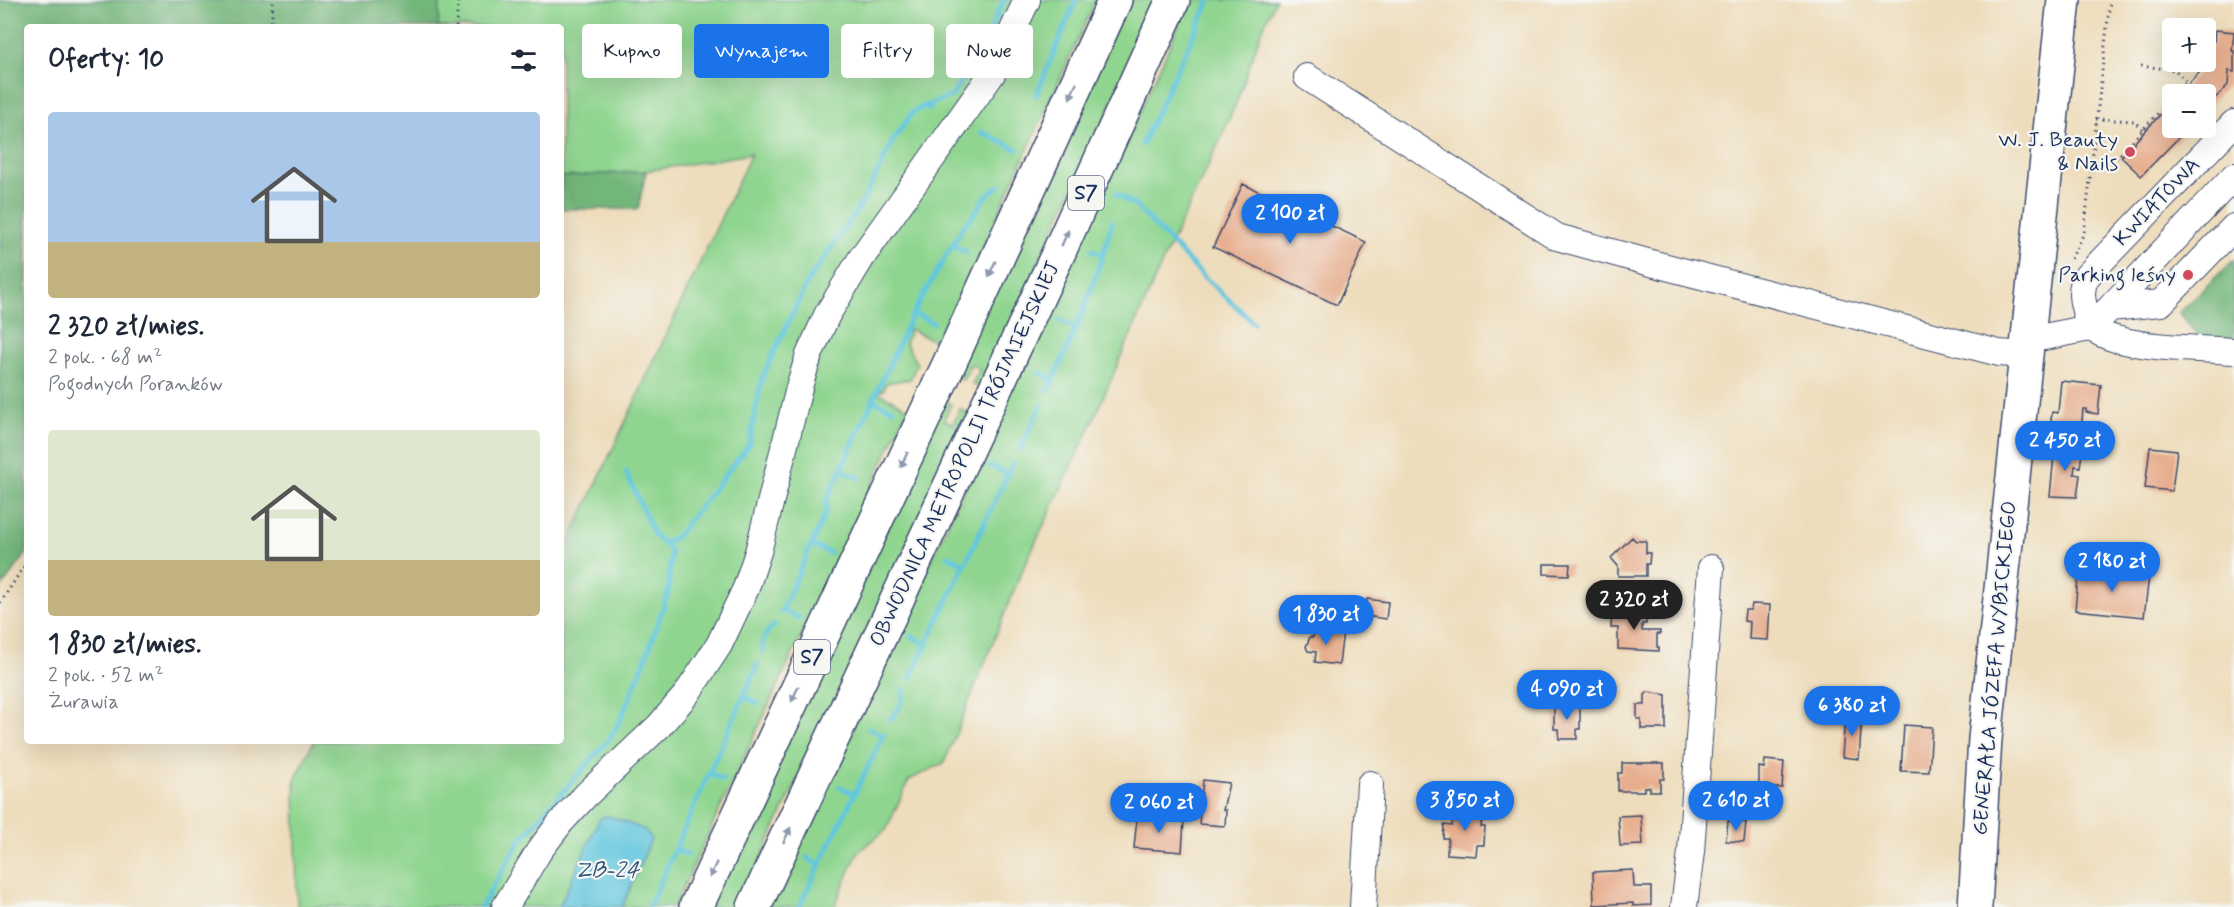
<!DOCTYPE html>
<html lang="pl">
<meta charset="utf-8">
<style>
body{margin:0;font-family:Mynerve,sans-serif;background:#f6f6f7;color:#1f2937;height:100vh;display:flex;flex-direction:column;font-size:22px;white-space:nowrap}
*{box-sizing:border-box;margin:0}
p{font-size:20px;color:#747a83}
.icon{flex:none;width:33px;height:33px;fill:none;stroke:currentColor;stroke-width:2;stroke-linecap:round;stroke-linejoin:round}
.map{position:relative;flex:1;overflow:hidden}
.drawer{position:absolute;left:24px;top:24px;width:540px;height:720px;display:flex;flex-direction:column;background:#fff;border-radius:6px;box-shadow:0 6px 24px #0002}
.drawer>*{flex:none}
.banner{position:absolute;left:582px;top:24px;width:570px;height:54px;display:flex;gap:12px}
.tools{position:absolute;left:2162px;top:18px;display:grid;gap:12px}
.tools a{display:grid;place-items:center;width:54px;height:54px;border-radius:6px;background:#fff;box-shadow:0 6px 24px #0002;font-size:30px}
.price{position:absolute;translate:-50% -51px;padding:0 14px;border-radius:21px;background:#1a73e8;color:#fff;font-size:20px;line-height:39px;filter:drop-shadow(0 2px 3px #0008)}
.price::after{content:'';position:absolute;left:50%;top:36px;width:18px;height:14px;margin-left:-9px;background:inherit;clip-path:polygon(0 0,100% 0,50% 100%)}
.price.current{background:#222;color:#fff}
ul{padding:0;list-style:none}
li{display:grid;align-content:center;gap:12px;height:318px;padding:0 24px}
li span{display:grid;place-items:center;height:186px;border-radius:6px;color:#555}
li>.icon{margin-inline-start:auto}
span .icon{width:108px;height:108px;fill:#fffc;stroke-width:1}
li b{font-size:26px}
h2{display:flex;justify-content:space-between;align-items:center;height:72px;padding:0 24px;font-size:26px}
.pill{padding:0 21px;border-radius:6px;background:#fff;box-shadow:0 6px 24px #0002;font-size:21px;line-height:54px}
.pill.current{background:#1a73e8;color:#fff}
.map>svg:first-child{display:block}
.green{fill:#8fd58f;stroke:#558276;stroke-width:1.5}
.forest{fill:#73b67a;stroke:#47726c;stroke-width:1.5}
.water{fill:#61c6de;stroke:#3e7a9e;stroke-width:1.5}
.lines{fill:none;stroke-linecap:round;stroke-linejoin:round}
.stream{stroke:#61c6de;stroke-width:5}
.building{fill:#e7ae8e}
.minor-casing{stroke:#3b496c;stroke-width:28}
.major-casing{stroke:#3b496c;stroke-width:36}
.highway-casing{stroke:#3b496c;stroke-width:36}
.path{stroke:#3b496c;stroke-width:3;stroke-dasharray:1.5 4.5;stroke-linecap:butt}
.minor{stroke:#fff;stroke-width:26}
.major{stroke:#fff;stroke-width:33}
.highway{stroke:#fff;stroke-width:33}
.oneway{fill:#8d97ae}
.poi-dot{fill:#d1495b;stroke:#f6f6f2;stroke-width:2}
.labels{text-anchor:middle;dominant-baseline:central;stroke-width:4.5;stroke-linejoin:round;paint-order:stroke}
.shield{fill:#f6f6f2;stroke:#5d6b8a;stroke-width:1.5}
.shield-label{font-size:20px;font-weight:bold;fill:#1b2f5e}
.poi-label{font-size:21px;fill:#1b2f5e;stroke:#f6f6f2;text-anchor:end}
.street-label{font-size:21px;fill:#1b2f5e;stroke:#f6f6f2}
.water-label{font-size:22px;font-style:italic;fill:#2c557e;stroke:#f6f6f2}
</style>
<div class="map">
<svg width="2234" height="907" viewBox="0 0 2234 907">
<rect width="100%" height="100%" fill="#f6f6f2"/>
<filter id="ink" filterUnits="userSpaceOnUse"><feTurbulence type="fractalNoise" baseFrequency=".0167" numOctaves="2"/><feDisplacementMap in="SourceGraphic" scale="12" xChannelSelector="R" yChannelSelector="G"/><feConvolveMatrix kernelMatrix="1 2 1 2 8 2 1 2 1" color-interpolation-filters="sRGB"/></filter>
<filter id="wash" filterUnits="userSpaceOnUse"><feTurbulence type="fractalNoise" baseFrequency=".008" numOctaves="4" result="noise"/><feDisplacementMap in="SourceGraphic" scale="24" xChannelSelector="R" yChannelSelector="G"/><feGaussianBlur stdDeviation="1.35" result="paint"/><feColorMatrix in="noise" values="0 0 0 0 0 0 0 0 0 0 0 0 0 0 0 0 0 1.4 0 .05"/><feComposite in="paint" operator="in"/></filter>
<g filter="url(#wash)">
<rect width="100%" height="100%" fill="#eeddbc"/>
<path class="green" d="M440 0H1020L1004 36 857 253 757 529 708 650 497 907H297L295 780 314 741H561V559L751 154 646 171 561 177V27H438Z
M1035 0H1096L939 343 909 329 907 332 910 334 905 342 917 364 910 379 886 383 883 391 880 390 879 393 908 408 674 907H513L534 870 703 683 820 347Z
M1126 0H1159L981 388 972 384 980 369 971 364 963 380 954 375Z
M1190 0H1276L1261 32 1237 101 1221 138 1161 265 1093 421 1021 573 944 763 909 780 886 830 858 852 834 907H769L1125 145Z
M942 400 951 404 944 420 953 424 960 409 969 413 738 907H705Z"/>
<path class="forest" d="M0 0H440L438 27H27V553L0 589Z
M646 171 638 209H561V177Z
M2234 260V347L2201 340 2179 312Z"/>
<path class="water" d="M610 816 645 830 651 839 622 907H559L599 820 603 817Z"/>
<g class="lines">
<path class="stream" d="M1036 95 1076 0
M924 106 952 96 989 32 1004 0
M981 132 1017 149
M1142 144 1210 0
M1116 194 1136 206 1204 277 1254 323
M952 246 967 252
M1092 250 1103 255
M913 313 933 323
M1059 320 1077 329
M1038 372 1053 380
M1048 391C1074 336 1097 281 1112 222
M872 400 893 409
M1020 449 1042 405
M990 466 1008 474
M841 470 860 478
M663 544 676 537 749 445 762 378 808 281 862 203 894 139 912 113 922 107 931 109
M812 545 830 553
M948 556 964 564
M782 610 799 618
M781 612 826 512V502L913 313 964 225C980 212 981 194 1000 186
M911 636 926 644
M763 652C761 640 765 632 775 625
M910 679 1013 463
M743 696 758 703
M890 720C898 712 904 702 904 690
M868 728 883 735
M709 773 723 780
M840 787 855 794
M675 849 688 855
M807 858 820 865
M481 907 519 842 607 742 619 723 644 663 668 593 671 551 654 535 626 472
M649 907 758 664
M799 907 884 734"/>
</g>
<g id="blocks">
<path class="building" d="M2215 30 2234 32 2232 51H2234V72L2229 71 2228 85 2205 109V94H2179L2200 72 2202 62H2205V40L2214 41Z
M2172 102V128H2188L2141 176 2121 157Z
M1243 184 1366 242 1337 305 1213 247Z
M2061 381 2101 385 2098 414 2086 412V409H2083L2081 432 2056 430 2057 422 2051 421 2052 412 2058 413Z
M2055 445 2077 447 2076 452 2082 453 2080 467 2075 466 2074 474 2080 475 2077 497 2050 496Z
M2150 447 2177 450 2172 491 2145 488Z
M1632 537 1636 541H1646V553H1650L1649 564H1646V576H1618V566L1611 558Z
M1544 564H1570L1569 575 1544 574Z
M2079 568 2149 576 2144 617 2075 610Z
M1367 599 1388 602 1386 619 1365 616Z
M1752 604 1770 605 1768 640 1749 639 1750 622 1744 621 1745 610H1751Z
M1612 609 1646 610V624H1642V631H1660V634H1657V647H1659V651L1618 649V628H1611Z
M1315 628 1343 631 1339 665 1315 662 1316 652 1308 651 1306 647 1310 637H1313Z
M1648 692 1666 695V729H1641V719H1637V705H1645V695Z
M1565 704 1580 706V729H1577V739H1559L1558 729H1554V706Z
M1845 716 1862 717 1859 759 1842 757Z
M1904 725 1932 727 1929 772 1901 771Z
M1765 760 1784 762 1782 788 1759 787V767L1764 768Z
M1622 763H1664V779H1660V791H1650V787H1644V791H1618V773H1622Z
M1203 780 1229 783 1223 810H1226L1225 826 1199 824Z
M1454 806H1469L1471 813 1482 814 1481 827H1485L1484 845H1477L1476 856 1447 854 1448 838H1443L1444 825 1452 826Z
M1141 813 1150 814 1153 818 1184 821 1182 852 1134 848 1137 817Z
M1641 815 1643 845 1620 846 1618 816Z
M1728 821 1746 822 1744 842 1726 841Z
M1633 870 1634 887H1651V905L1633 906V903L1594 905 1593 872Z"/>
</g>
</g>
<g filter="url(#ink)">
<use href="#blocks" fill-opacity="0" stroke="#3b496c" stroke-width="1.5"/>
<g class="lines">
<g class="minor-casing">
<path id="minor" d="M1307 77 1557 237 1651 263 1999 353 2027 355
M2110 308 2234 176
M2090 328C2086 310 2076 294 2087 276L2234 123
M2090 328 2110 308 2161 303 2234 227
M2090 328C2098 332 2107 337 2116 339 2154 349 2195 348 2234 351
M2029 335 2044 337 2090 328
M505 907 539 851 561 822 586 795 659 726 686 695 719 645 746 588 758 552 800 384 809 355 827 315 862 257 992 74 1027 0
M1363 907 1370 784
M1684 907 1691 852 1711 568"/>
</g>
<g class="major-casing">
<path id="major" d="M1975 907 1985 739 2064 0"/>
</g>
<g class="highway-casing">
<path id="highway" d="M696 907 950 362 1115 0
M754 907 1058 254 1173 0"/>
</g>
<path class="path" d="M271 27 273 0
M456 27 458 0
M2141 66 2175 70 2187 82 2175 94
M2096 119 2134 121 2143 130
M2112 163 2172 98
M2071 259 2084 233 2110 0
M0 603 27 562"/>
<use href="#minor" class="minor"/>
<use href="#major" class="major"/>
<use href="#highway" class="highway"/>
</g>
<defs><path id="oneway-solid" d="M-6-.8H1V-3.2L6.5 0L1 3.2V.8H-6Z" transform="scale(1.5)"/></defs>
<g class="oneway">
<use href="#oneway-solid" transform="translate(1073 91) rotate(114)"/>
<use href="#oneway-solid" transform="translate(1065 238) rotate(-66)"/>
<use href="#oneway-solid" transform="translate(992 269) rotate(114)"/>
<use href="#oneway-solid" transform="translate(904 460) rotate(115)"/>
<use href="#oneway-solid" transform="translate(795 694) rotate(115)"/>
<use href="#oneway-solid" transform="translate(787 835) rotate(-65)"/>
<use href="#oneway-solid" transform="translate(713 870) rotate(115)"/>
</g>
</g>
<g class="poi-dot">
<circle cx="2130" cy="152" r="6"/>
<circle cx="2188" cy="275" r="6"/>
</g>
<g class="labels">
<g class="shield">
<rect x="1068" y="176" width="36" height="34" rx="4.5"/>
<rect x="794" y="640" width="36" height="34" rx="4.5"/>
</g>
<g class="shield-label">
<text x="1086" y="193">S7</text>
<text x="812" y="657">S7</text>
</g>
<g class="poi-label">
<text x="2118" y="140">W. J. Beauty<tspan x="2118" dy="24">&amp; Nails</tspan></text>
<text x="2176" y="275">Parking leśny</text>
</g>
<g class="street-label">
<text transform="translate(2157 202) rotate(-46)">KWIATOWA</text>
<text transform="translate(965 454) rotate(-65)">OBWODNICA METROPOLII TRÓJMIEJSKIEJ</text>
<text transform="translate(1995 668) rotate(-85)">GENERAŁA JÓZEFA WYBICKIEGO</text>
</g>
<g class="water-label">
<text x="607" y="871">ZB-24</text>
</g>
</g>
</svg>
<div class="tools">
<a>+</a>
<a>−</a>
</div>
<b class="price" style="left:1290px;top:245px">2 100 zł</b>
<b class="price" style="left:2065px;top:472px">2 450 zł</b>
<b class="price" style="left:2112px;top:593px">2 180 zł</b>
<b class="price current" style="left:1634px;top:631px">2 320 zł</b>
<b class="price" style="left:1326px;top:646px">1 830 zł</b>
<b class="price" style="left:1567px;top:721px">4 090 zł</b>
<b class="price" style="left:1852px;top:737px">6 380 zł</b>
<b class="price" style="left:1465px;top:832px">3 850 zł</b>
<b class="price" style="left:1736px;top:832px">2 610 zł</b>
<b class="price" style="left:1159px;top:834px">2 060 zł</b>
<div class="banner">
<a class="pill">Kupno</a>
<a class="pill current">Wynajem</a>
<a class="pill">Filtry</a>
<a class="pill">Nowe</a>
</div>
<section class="drawer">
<h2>Oferty: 10<svg class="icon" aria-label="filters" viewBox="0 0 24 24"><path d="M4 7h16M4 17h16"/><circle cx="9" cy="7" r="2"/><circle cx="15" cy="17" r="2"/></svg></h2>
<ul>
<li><span style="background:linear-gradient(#a9c7e8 70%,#c2b280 0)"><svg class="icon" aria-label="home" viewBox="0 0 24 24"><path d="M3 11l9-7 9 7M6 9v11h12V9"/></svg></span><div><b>2 320 zł/mies.</b><p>2 pok. · 68 m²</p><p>Pogodnych Poranków</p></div></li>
<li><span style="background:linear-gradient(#dfe7d0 70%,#c2b280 0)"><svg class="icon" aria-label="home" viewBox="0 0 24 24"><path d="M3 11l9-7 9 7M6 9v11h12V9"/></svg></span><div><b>1 830 zł/mies.</b><p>2 pok. · 52 m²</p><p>Żurawia</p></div></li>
</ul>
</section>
</div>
